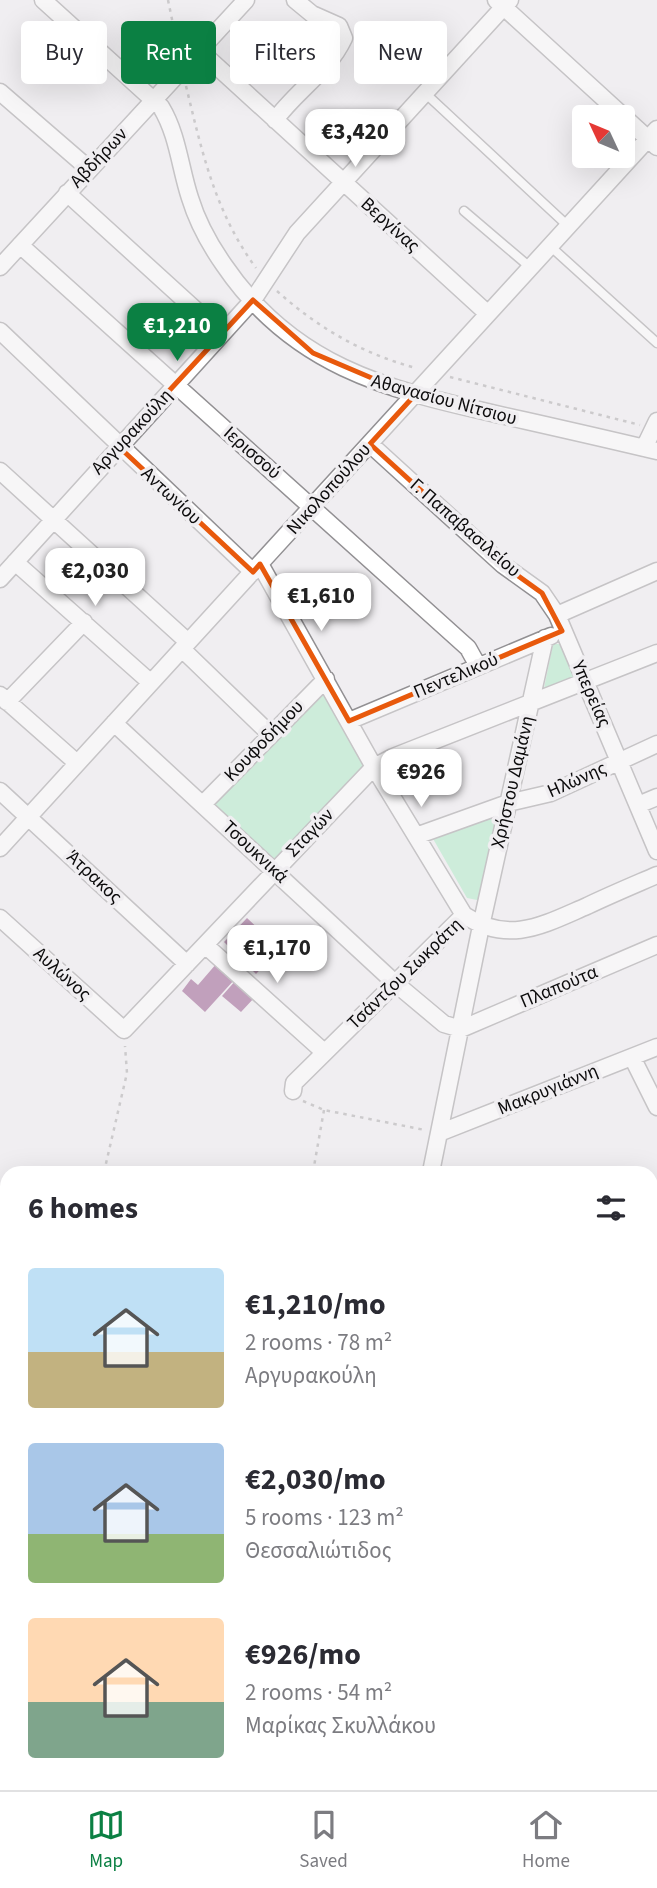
<!DOCTYPE html>
<meta charset="utf-8">
<style>
body{margin:0;font-family:"Source Sans 3",sans-serif;background:#f2f2f3;color:#2b2b33;height:100vh;display:flex;flex-direction:column;font-size:26px;white-space:nowrap}
*{box-sizing:border-box;margin:0}
p{font-size:23px;color:#7c7c81}
.icon{flex:none;width:38px;height:38px;fill:none;stroke:currentColor;stroke-width:2;stroke-linecap:round;stroke-linejoin:round}
.map{position:relative;flex:1;overflow:hidden}
.panel{position:absolute;left:0px;top:1166px;width:658px;height:625px;display:flex;flex-direction:column;background:#fff;border-radius:21px 21px 0 0;box-shadow:0 7px 28px #0002}
.panel>*{flex:none}
.banner{position:absolute;left:21px;top:21px;width:616px;height:63px;display:flex;gap:14px}
.needle{width:46px;rotate:314deg}
.fabs{position:absolute;left:572px;top:105px;display:grid;gap:14px}
.fabs a{display:grid;place-items:center;width:63px;height:63px;border-radius:7px;background:#fff;box-shadow:0 7px 28px #0002;font-size:35px}
.price{position:absolute;translate:-50% -60px;padding:0 16px;border-radius:14px;background:#fff;color:#222;font-size:23px;line-height:46px;filter:drop-shadow(0 2px 4px #0008)}
.price::after{content:'';position:absolute;left:50%;top:42px;width:21px;height:16px;margin-left:-10px;background:inherit;clip-path:polygon(0 0,100% 0,50% 100%)}
.price.selected{background:#0b8043;color:#fff}
ul{padding:0;list-style:none}
li{display:flex;align-items:center;gap:21px;height:175px;padding:0 28px}
li span{display:grid;place-items:center;flex:none;width:196px;height:140px;border-radius:7px;color:#555}
li>.icon{margin-inline-start:auto}
span .icon{width:84px;height:84px;fill:#fffc;stroke-width:1}
li b{font-size:30px}
h2{display:flex;justify-content:space-between;align-items:center;height:84px;padding:0 28px;font-size:30px}
.pill{padding:0 24px;border-radius:7px;background:#fff;box-shadow:0 7px 28px #0002;font-size:24px;line-height:63px}
.pill.selected{background:#0b8043;color:#fff}
.tabs{display:flex;justify-content:space-around;align-items:center;height:98px;border-top:2px solid #e1e1e2;background:#fff;font-size:19px;color:#7c7c81}
.tabs a{display:grid;justify-items:center;gap:4px}
.tabs .selected{color:#0b8043}
.map>svg:first-child{display:block}
.green{fill:#a2e8bf}
.building{fill:#88417c}
.lines{fill:none;stroke-linecap:round;stroke-linejoin:round}
.lane-casing{stroke:#929093;stroke-width:11}
.street-casing{stroke:#929093;stroke-width:19}
.highway-casing{stroke:#cac9ca;stroke-width:32}
.path{stroke:#9f9ea0;stroke-width:2.5;stroke-dasharray:3.5 5;stroke-linecap:butt}
.lane{stroke:#fff;stroke-width:8}
.street{stroke:#fff;stroke-width:16}
.highway{stroke:#f8bfac;stroke-width:28}
.marked{fill:none;stroke:#e8590c;stroke-width:5;stroke-linejoin:round}
.labels{text-anchor:middle;dominant-baseline:central;stroke-width:7;stroke-linejoin:round;paint-order:stroke}
.street-label{font-size:19px;fill:#0c0b0c;stroke:#f0eef1}
</style>
<div class="map">
<svg width="657" height="1790" viewBox="0 0 657 1790">
<rect width="100%" height="100%" fill="#f0eef1"/>
<path class="green" d="M553 644H564L578 680 543 693Z
M324 692 364 763 362 768 276 858H269L211 804Z
M500 815 482 901 467 898 432 837Z"/>
<path class="building" d="M247 918 264 934 254 944 270 959 256 974 224 942Z
M217 963 235 979 205 1012 182 991 191 979 198 985Z
M236 980 255 997 241 1012 222 996Z"/>
<g class="lines">
<g class="lane-casing">
<path id="lane" d="M425 93 568 226
M464 211 531 268
M550 246 657 343
M0 1713 7 1719
M251 1783 263 1790
M6 1790 7 1783
M235 1790 242 1783"/>
</g>
<g class="street-casing">
<path id="street" d="M43 0 161 107C178 135 180 168 190 198 197 221 210 245 224 265 292 365 384 389 496 414 549 426 603 438 657 451
M496 0 657 147
M199 50 488 314
M0 92 89 169
M275 120C297 90 328 72 344 38L339 26 312 14 295 0
M67 193 222 334
M20 245 468 648 478 666
M0 267 246 0
M0 331 253 572
M370 444 503 565 542 593 557 615 657 851
M644 448 657 421
M0 471 188 642
M15 562 150 682
M260 564 374 767 464 915
M0 579 253 300 297 233 510 0
M557 615 657 571
M182 649 271 735
M0 695 77 763
M7 702 84 622
M349 721 551 636
M114 723 395 983 444 1024 461 1029 657 945
M0 791 187 964
M203 804 326 679
M638 805 657 797
M416 836 508 803 551 793 657 744
M0 848 657 129
M0 918 124 1030 374 767 393 757 657 653
M205 945 324 1052
M632 1057 657 1107
M293 1091 294 1083 464 915C509 945 543 925 587 906 610 895 634 885 657 875
M439 1133 657 1047
M431 1172 481 926 545 638"/>
</g>
<g class="highway-casing">
<path id="highway" d="M0 1446 7 1448
M651 1584 657 1585"/>
</g>
<path class="path" d="M168 0 179 53
M186 86C202 152 215 212 256 268
M277 291C318 328 363 354 416 368
M450 377 640 425
M303 1101 324 1110 425 1130
M104 1172 127 1073 125 1046
M313 1172 324 1110
M651 1405 657 1407
M651 1503 657 1500"/>
<use href="#lane" class="lane"/>
<use href="#street" class="street"/>
<use href="#highway" class="highway"/>
</g>
<path d="M0 0H657V1790H0ZM253 300 313 353 414 396 370 444 503 565 542 593 562 631 349 721 260 564 253 572 118 446Z" fill="#f0eef1" fill-opacity=".55" fill-rule="evenodd"/>
<path class="marked" d="M253 300 313 353 414 396 370 444 503 565 542 593 562 631 349 721 260 564 253 572 118 446Z"/>
<g class="labels">
<g class="street-label">
<text transform="translate(99 158) rotate(-47)">Αβδήρων</text>
<text transform="translate(390 225) rotate(42)">Βεργίνας</text>
<text transform="translate(444 400) rotate(15)">Αθανασίου Νίτσιου</text>
<text transform="translate(132 432) rotate(-47)">Αργυρακούλη</text>
<text transform="translate(252 453) rotate(41)">Ιερισσού</text>
<text transform="translate(329 489) rotate(-48)">Νικολοπούλου</text>
<text transform="translate(171 496) rotate(43)">Αντωνίου</text>
<text transform="translate(465 528) rotate(41)">Γ. Παπαβασιλείου</text>
<text transform="translate(456 676) rotate(-23)">Πεντελικού</text>
<text transform="translate(591 694) rotate(66)">Υπερείας</text>
<text transform="translate(264 741) rotate(-46)">Κουφοδήμου</text>
<text transform="translate(577 780) rotate(-24)">Ηλώνης</text>
<text transform="translate(513 782) rotate(-77)">Χρήστου Δαμάνη</text>
<text transform="translate(310 833) rotate(-46)">Σταγών</text>
<text transform="translate(255 852) rotate(43)">Τσουκνικά</text>
<text transform="translate(94 877) rotate(43)">Άτρακος</text>
<text transform="translate(62 974) rotate(42)">Αυλώνος</text>
<text transform="translate(405 974) rotate(-44)">Τσάντζου Σωκράτη</text>
<text transform="translate(559 987) rotate(-23)">Πλαπούτα</text>
<text transform="translate(548 1090) rotate(-22)">Μακρυγιάννη</text>
</g>
</g>
</svg>
<div class="fabs">
<a><svg class="needle" viewBox="-14 -14 28 28"><path d="M0-13l5 13h-10z" fill="#e53935"/><path d="M0 13l5-13h-10z" fill="#7c7c81"/></svg></a>
</div>
<b class="price" style="left:355px;top:169px">€3,420</b>
<b class="price selected" style="left:177px;top:363px">€1,210</b>
<b class="price" style="left:95px;top:608px">€2,030</b>
<b class="price" style="left:321px;top:633px">€1,610</b>
<b class="price" style="left:421px;top:809px">€926</b>
<b class="price" style="left:277px;top:985px">€1,170</b>
<div class="banner">
<a class="pill">Buy</a>
<a class="pill selected">Rent</a>
<a class="pill">Filters</a>
<a class="pill">New</a>
</div>
<section class="panel">
<h2>6 homes<svg class="icon" aria-label="filters" viewBox="0 0 24 24"><path d="M4 7h16M4 17h16"/><circle cx="9" cy="7" r="2"/><circle cx="15" cy="17" r="2"/></svg></h2>
<ul>
<li><span style="background:linear-gradient(#bfe0f5 60%,#c2b280 0)"><svg class="icon" aria-label="home" viewBox="0 0 24 24"><path d="M3 11l9-7 9 7M6 9v11h12V9"/></svg></span><div><b>€1,210/mo</b><p>2 rooms · 78 m²</p><p>Αργυρακούλη</p></div></li>
<li><span style="background:linear-gradient(#a9c7e8 65%,#8fb573 0)"><svg class="icon" aria-label="home" viewBox="0 0 24 24"><path d="M3 11l9-7 9 7M6 9v11h12V9"/></svg></span><div><b>€2,030/mo</b><p>5 rooms · 123 m²</p><p>Θεσσαλιώτιδος</p></div></li>
<li><span style="background:linear-gradient(#ffd9b3 60%,#7fa58c 0)"><svg class="icon" aria-label="home" viewBox="0 0 24 24"><path d="M3 11l9-7 9 7M6 9v11h12V9"/></svg></span><div><b>€926/mo</b><p>2 rooms · 54 m²</p><p>Μαρίκας Σκυλλάκου</p></div></li>
</ul>
</section>
</div>
<nav class="tabs">
<a class="selected"><svg class="icon" aria-label="map" viewBox="0 0 24 24"><path d="M3 6l6-2 6 2 6-2v14l-6 2-6-2-6 2zM9 4v14M15 6v14"/></svg>Map</a>
<a><svg class="icon" aria-label="saved" viewBox="0 0 24 24"><path d="M7 4h10v16l-5-4-5 4z"/></svg>Saved</a>
<a><svg class="icon" aria-label="home" viewBox="0 0 24 24"><path d="M3 11l9-7 9 7M6 9v11h12V9"/></svg>Home</a>
</nav>
